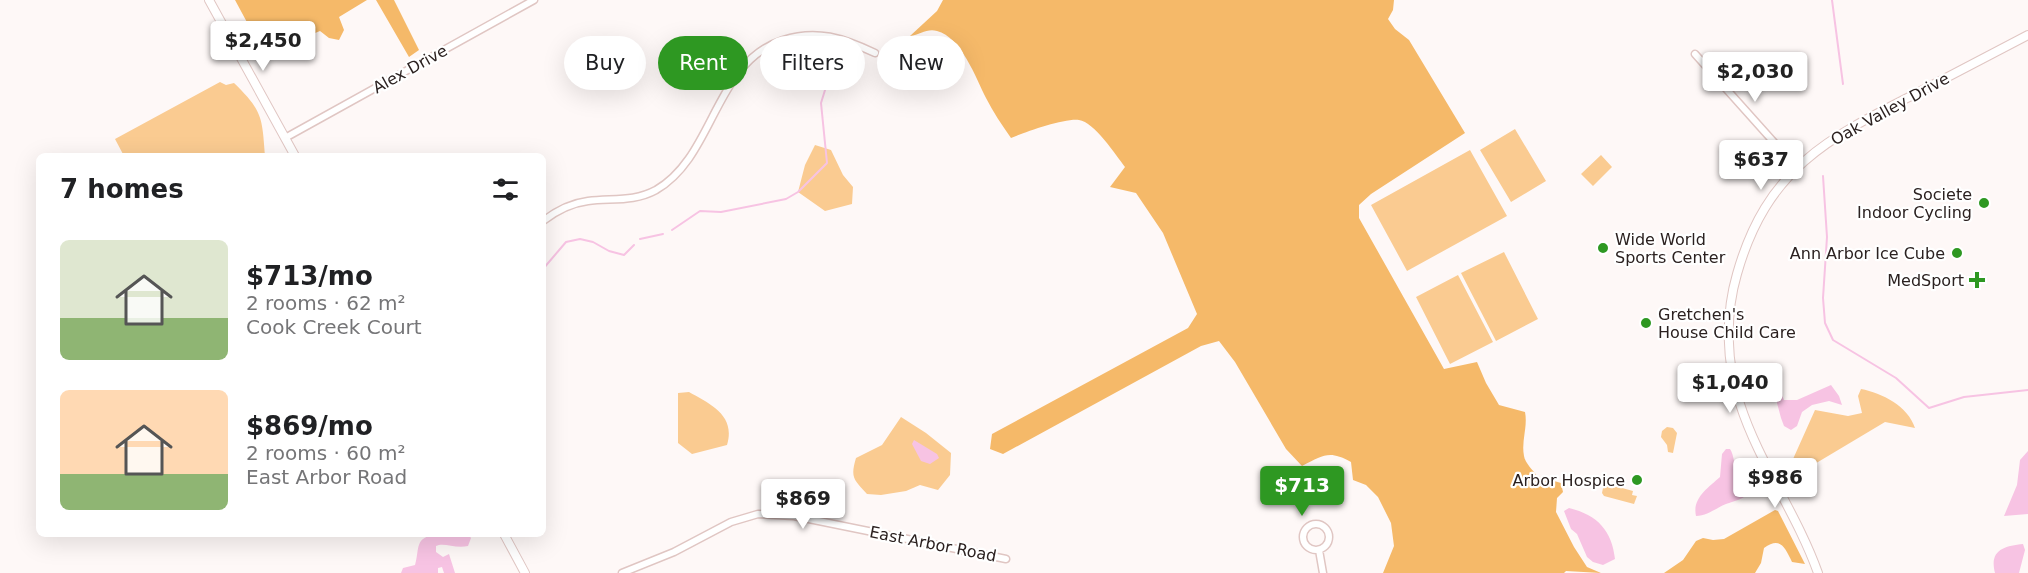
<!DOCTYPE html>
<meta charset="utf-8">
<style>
body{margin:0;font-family:"DejaVu Sans",sans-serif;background:#f6f6f6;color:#202124;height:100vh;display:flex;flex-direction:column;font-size:22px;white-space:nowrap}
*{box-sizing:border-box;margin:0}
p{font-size:20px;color:#757577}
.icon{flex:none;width:33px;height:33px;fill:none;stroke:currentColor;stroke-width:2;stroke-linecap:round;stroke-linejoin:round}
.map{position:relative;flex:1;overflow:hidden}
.details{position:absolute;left:36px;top:153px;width:510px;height:384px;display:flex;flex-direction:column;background:#fff;border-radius:9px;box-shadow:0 6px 24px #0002}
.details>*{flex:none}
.guide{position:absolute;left:564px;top:36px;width:570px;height:54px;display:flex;gap:12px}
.price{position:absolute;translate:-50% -51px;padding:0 14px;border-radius:6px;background:#fff;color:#222;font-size:20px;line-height:39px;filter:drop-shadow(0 2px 3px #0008)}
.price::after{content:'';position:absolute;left:50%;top:36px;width:18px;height:14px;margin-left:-9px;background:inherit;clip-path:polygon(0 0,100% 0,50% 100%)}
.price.on{background:#2e9822;color:#fff}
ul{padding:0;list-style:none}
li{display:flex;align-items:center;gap:18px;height:150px;padding:0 24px}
li span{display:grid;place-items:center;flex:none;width:168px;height:120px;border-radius:9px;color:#555}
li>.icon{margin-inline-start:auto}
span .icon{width:72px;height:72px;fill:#fffc;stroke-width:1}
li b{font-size:26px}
h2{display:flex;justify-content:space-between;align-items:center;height:72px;padding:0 24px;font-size:26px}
.tag{padding:0 21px;border-radius:27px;background:#fff;box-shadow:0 6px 24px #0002;font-size:21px;line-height:54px}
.tag.on{background:#2e9822;color:#fff}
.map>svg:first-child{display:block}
.green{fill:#facb91}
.forest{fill:#f5b969}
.water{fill:#f7c3e3}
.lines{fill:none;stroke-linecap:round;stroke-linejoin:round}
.stream{stroke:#f7c3e3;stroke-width:2}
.minor-casing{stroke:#e0c6c3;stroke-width:9}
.tertiary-casing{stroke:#e0c6c3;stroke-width:10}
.minor{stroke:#fff;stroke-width:6}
.tertiary{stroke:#fff;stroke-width:8}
.poi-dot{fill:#2e9822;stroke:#fff;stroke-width:2}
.labels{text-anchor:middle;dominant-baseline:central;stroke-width:4.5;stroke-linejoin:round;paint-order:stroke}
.street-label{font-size:16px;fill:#2b2120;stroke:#fff}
.poi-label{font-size:16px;fill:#2b2120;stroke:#fff;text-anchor:end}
</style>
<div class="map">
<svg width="2028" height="573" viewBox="0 0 2028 573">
<rect width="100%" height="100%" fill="#fef8f7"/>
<path class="green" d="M220 82 226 85 234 83C263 111 262 118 265 156H124L115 139Z
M1515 129 1546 181 1511 202 1480 150Z
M815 145 831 150 843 175 853 187 852 204 825 211 798 192 805 165Z
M1470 150 1507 216 1407 271 1371 205Z
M1601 155 1612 167 1593 186 1581 174Z
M1504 252 1538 319 1496 341 1461 273Z
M1458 275 1493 342 1450 364 1416 297Z
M1861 389C1882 393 1908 406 1915 428L1885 422 1818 462 1793 474 1789 468 1815 410 1848 416 1862 413 1858 396Z
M689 392C710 404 736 415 727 445L692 454 678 443V393Z
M901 417 926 433 951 453 950 475 938 490 920 485 906 491 881 495 867 494C854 480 850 478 856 458L882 445Z
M1667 427 1673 428 1677 433 1673 453 1668 452 1667 445 1661 437 1662 431Z
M1604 483 1633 491 1632 495 1637 496 1634 504 1604 496 1602 493Z"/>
<path class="forest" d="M235 0H367L339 17 344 30 339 40 329 38 320 31 264 54Z
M376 0H394L419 50 409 57Z
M943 0H1394L1393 10 1388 19 1395 29 1409 40 1465 133 1371 194 1359 205V218L1444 369 1477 362 1486 383 1499 405 1525 412C1528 427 1521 441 1524 456 1525 463 1533 470 1537 476L1561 483 1563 492 1557 498 1556 512 1574 547 1587 567 1601 573 1566 571 1564 573H1383L1394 546 1391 523 1378 497 1366 485 1353 480 1351 462C1329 450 1324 455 1302 466L1286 449 1235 362 1219 341 1201 346 1003 454 990 449 992 434 1188 328 1197 314 1163 233 1136 193 1110 187 1125 167C1116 155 1094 122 1079 120 1065 118 1025 132 1011 138 1002 125 993 112 986 98 976 78 961 37 937 31 927 28 920 35 910 36L937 11Z
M1775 510 1778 511 1805 564 1792 562C1785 547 1780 536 1764 548L1761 563 1755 573H1664L1683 560 1696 541 1703 538 1713 540 1724 539Z"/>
<path class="water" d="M1769 373 1774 376 1784 400H1797L1831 385 1839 396 1842 405 1829 401 1812 405 1802 412 1797 426 1791 430 1784 426 1781 418Z
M914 440 937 454 939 458 930 464 921 461 912 444Z
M1726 449H1730C1734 455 1733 461 1736 467 1736 469 1740 472 1741 474 1756 497 1745 497 1726 504 1716 508 1707 516 1696 516 1692 498 1708 488 1720 477L1722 454Z
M2028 451V514L2004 516 2017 485 2020 460Z
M1569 508C1598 515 1612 531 1615 559L1603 565 1593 562 1587 557 1577 534 1571 529 1564 511Z
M436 534H468L471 538 468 546C455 549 444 542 436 546V552L443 557 449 554 455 573H444L442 567 438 568V573H401L403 568 415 565C420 548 414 538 436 534Z
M2023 544 2025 550 2019 573H1995C1989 550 2004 546 2023 544Z"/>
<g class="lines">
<path class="stream" d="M1832 0 1843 84
M1823 176 1827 237 1823 298 1825 323 1833 340 1896 378 1929 408 1964 397 2028 390
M672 230 700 211 721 212 786 199 798 192 827 163 821 103 834 61
M640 239 663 234
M543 269 566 242 580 239 593 242 609 251 624 255 634 245"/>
<g class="minor-casing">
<path id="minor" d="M1695 54 1796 167
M285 138 534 0
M543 221C556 211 572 203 588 201 612 198 634 202 656 190 715 156 714 62 783 40 817 29 843 38 875 53
M1303 537a13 13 0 1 1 26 0a13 13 0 1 1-26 0Z
M1319 550 1323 573
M622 573 674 552 731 522 758 514 794 516 1006 559"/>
</g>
<g class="tertiary-casing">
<path id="tertiary" d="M209 0 295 156
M504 534 525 573
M1818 573C1797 514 1759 463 1740 404 1726 363 1725 315 1737 274 1767 168 1828 138 1919 92 1956 73 1992 54 2028 35"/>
</g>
<use href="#minor" class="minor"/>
<use href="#tertiary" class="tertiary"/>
</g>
<g class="poi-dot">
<circle cx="1984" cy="203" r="6"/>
<circle cx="1603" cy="248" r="6"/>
<circle cx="1957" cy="253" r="6"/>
<path d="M1974 271h6v6h6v6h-6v6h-6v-6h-6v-6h6z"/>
<circle cx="1646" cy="323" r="6"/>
<circle cx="1637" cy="480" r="6"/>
</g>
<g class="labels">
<g class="street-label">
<text transform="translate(410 69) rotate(-29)">Alex Drive</text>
<text transform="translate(1890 109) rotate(-29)">Oak Valley Drive</text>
<text transform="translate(933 544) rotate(11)">East Arbor Road</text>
</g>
<g class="poi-label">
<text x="1972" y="194">Societe<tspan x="1972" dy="18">Indoor Cycling</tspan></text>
<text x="1615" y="239" text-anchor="start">Wide World<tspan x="1615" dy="18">Sports Center</tspan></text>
<text x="1945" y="253">Ann Arbor Ice Cube</text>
<text x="1964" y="280">MedSport</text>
<text x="1658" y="314" text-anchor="start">Gretchen's<tspan x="1658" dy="18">House Child Care</tspan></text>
<text x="1625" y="480">Arbor Hospice</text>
</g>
</g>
</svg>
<b class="price" style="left:263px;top:72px">$2,450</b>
<b class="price" style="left:1755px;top:103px">$2,030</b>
<b class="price" style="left:1761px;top:191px">$637</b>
<b class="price" style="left:1730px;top:414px">$1,040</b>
<b class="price" style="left:1775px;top:509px">$986</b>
<b class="price on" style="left:1302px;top:517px">$713</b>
<b class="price" style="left:803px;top:530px">$869</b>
<div class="guide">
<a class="tag">Buy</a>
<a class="tag on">Rent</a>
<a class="tag">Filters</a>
<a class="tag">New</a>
</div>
<section class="details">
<h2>7 homes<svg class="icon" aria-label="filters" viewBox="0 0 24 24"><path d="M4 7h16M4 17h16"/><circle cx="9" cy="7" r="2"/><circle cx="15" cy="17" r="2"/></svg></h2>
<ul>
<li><span style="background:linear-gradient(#dfe7d0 65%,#8fb573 0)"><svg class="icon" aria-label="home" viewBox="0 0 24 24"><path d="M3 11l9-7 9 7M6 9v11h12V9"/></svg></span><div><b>$713/mo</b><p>2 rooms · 62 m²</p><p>Cook Creek Court</p></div></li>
<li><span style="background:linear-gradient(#ffd9b3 70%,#8fb573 0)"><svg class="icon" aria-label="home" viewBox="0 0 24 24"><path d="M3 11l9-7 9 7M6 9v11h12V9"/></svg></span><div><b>$869/mo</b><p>2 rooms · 60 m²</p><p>East Arbor Road</p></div></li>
</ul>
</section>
</div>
